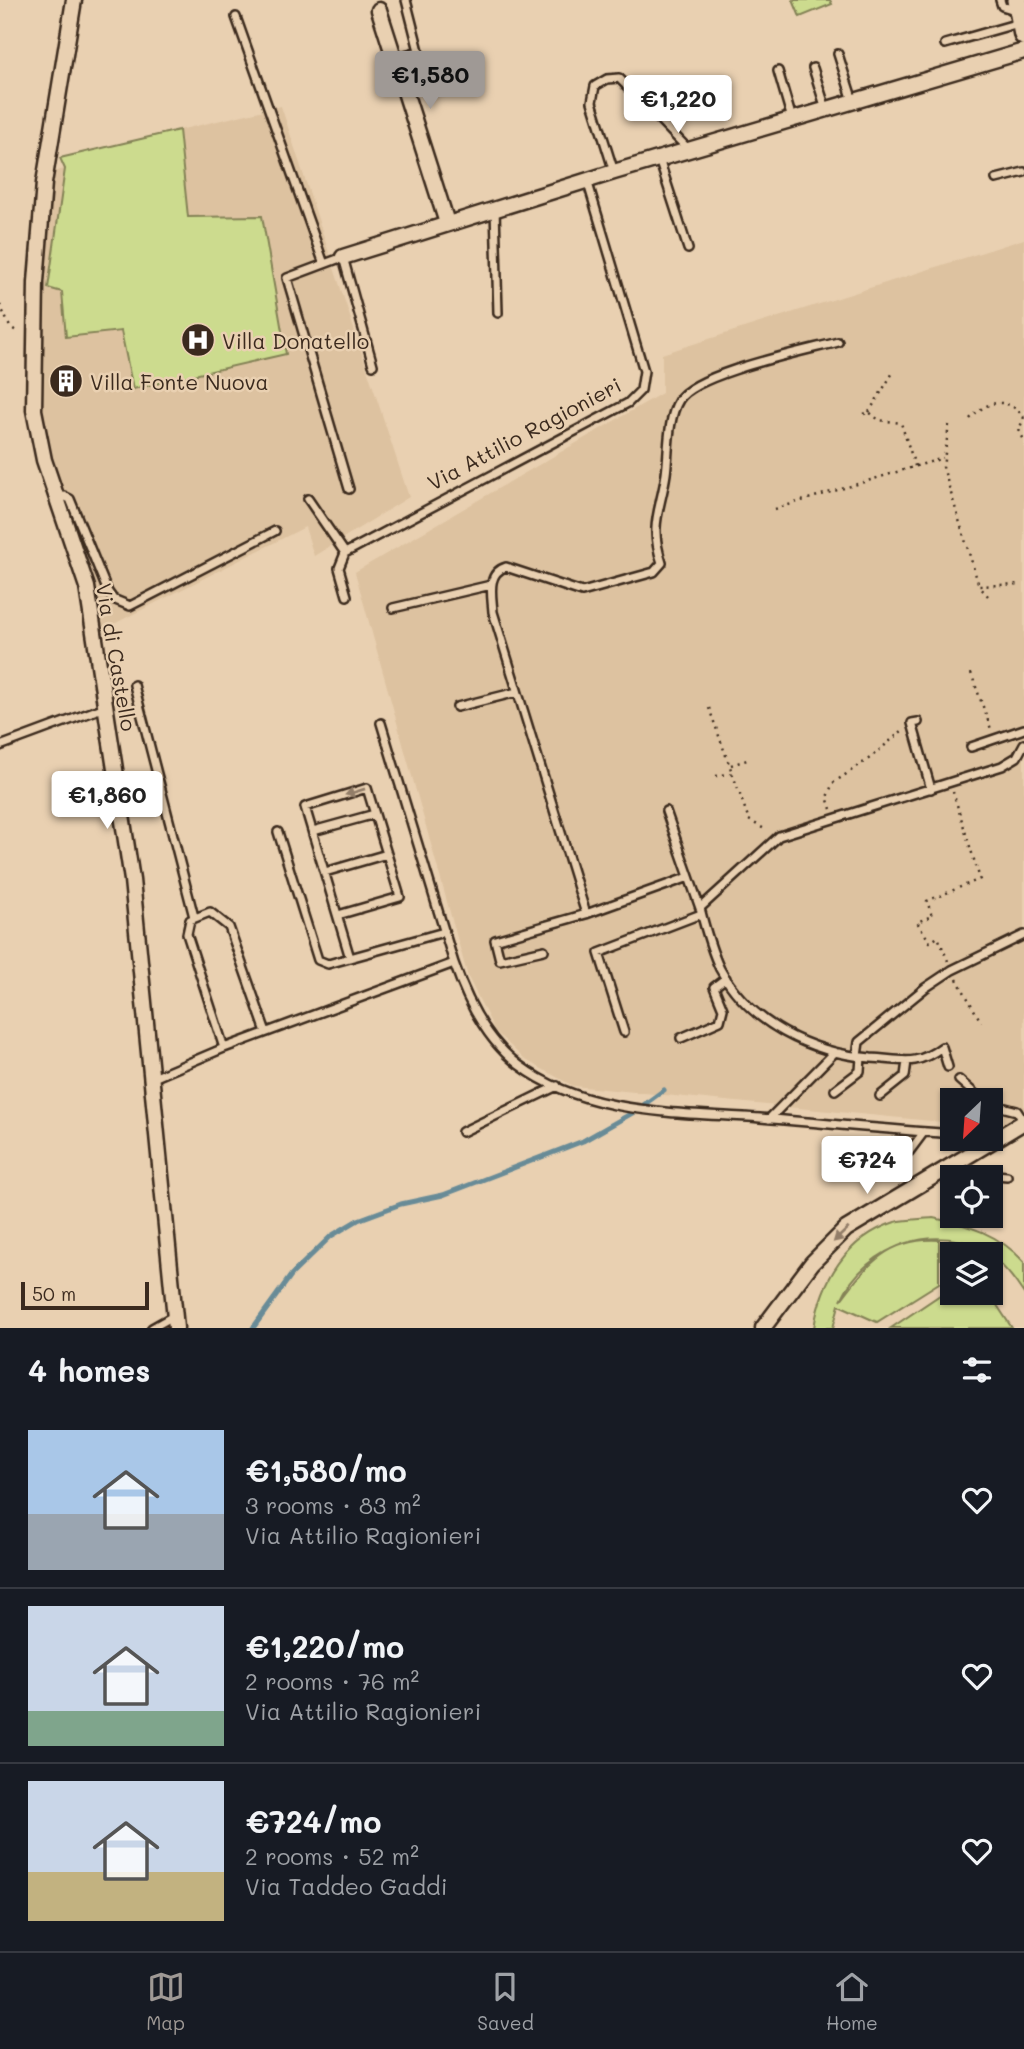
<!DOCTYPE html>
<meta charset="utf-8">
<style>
body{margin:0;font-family:Mali,sans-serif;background:#242831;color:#f1f3f6;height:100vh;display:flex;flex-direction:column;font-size:26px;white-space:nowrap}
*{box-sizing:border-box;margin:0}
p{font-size:23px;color:#9ea1a6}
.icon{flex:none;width:38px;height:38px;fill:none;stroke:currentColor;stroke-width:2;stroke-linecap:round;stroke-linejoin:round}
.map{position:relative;height:1328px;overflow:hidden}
.panel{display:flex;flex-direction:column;background:#171b24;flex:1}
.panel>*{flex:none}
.needle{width:46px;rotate:205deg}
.fabs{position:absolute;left:940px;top:1088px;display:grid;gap:14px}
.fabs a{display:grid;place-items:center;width:63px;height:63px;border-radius:0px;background:#171b24;box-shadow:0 2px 5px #0004;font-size:35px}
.scale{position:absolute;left:21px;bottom:18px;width:128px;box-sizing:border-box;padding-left:7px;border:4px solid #3b2a1e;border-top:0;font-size:19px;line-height:24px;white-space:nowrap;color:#3b2a1e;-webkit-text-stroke:5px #e9d0b1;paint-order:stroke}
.price{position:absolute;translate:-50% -60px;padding:0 16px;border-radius:7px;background:#fff;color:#222;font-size:23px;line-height:46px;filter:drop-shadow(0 2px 4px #0008)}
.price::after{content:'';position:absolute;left:50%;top:42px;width:21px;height:16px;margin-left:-10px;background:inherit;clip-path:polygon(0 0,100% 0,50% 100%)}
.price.selected{background:#9f9995;color:#111}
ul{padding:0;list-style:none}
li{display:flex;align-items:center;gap:21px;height:175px;padding:0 28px}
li+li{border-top:2px solid #363941}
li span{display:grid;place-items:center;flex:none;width:196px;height:140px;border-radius:0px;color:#555}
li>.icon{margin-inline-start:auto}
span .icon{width:84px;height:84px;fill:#fffc;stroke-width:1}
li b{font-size:30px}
h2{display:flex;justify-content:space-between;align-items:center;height:84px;padding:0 28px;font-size:30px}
.tab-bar{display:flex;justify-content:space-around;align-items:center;height:98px;border-top:2px solid #363941;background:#171b24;font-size:19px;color:#9ea1a6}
.tab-bar a{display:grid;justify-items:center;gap:4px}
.tab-bar .selected{color:#9f9995}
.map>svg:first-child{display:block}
.built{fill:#ddc2a0}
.green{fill:#ccdb8e;stroke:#848256;stroke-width:2}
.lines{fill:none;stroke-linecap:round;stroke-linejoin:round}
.stream{stroke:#688b97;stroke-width:5}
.service-casing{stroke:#3b2a1e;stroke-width:12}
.minor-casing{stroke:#3b2a1e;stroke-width:19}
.secondary-casing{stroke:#3b2a1e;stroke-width:24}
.path{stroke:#3b2a1e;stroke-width:2.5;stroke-dasharray:2 5;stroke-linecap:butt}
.service{stroke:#e9d0b1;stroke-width:7}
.minor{stroke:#e9d0b1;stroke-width:14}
.secondary{stroke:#e9d0b1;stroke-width:19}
.oneway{fill:#927d68}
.labels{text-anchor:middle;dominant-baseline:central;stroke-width:5;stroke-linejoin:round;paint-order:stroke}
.poi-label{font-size:21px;fill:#3b2a1e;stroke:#e9d0b1;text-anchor:start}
.street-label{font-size:21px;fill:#3b2a1e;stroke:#e9d0b1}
</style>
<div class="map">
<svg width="1024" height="1328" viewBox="0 0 1024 1328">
<rect width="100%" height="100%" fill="#e9d0b1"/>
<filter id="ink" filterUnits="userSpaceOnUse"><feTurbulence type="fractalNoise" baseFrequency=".0143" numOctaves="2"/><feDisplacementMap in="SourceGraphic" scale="14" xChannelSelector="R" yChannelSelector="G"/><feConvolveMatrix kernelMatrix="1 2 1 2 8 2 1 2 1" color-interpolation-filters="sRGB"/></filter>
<g filter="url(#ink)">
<path class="built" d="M281 106 409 497 314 556 305 527 102 630 48 460 35 376 50 173 64 169 60 158Z
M1024 239V1109L1003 1128 991 1127 990 1101H952V1123L573 1086 524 1059 495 1031 468 977 355 572 662 393V354Z"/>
<path class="green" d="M793 0H830L832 4 800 17Z
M179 130 188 217 262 216 286 354 133 389 121 331 66 337 62 292 48 288 65 169 60 158Z
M933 1218C969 1225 999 1234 1024 1262V1294C1015 1280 1002 1264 990 1255 939 1218 865 1246 841 1300 867 1265 889 1237 939 1240V1283L877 1322 839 1305 833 1328H814C821 1281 846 1238 895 1222 906 1219 921 1219 933 1218Z
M952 1287V1293H989L1012 1328H891Z"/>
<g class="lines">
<path class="stream" d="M253 1328 292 1274 331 1236 358 1220 401 1204 443 1195 583 1141 634 1112 664 1090"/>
<g class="service-casing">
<path id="service" d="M1000 0 1002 6 1018 11
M236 17 324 264
M945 44 1019 23
M838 54 853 101
M394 58 419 51 406 0
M813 68 826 109
M778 71 792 119
M659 159 688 249
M614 172 592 102 595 86 607 79 619 78 689 150
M996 179 1024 172
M495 209 498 313
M349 489 287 278 343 257 373 365
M57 499 64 496 70 499 108 592 113 599 130 606 275 531
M308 499 345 553
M347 596 339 568 345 553 628 403 641 390 644 371 587 180
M393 608 491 585
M134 685 194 917
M457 707 517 692
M918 722 912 723 931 789
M381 723 454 963
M0 746 105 707
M971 747 1024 729
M666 811 700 908
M313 831 375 814
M278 832 318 960 328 964 444 932
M325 872 387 854
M586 914 493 612C492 596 486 573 506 567L582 592 654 572 662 563C649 524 660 513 666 474 669 453 667 419 679 400 695 373 805 351 838 342
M338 915 400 897 367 788 305 807 350 958
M544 950 500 960 495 940 586 914 689 877
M624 1032 599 953 701 914
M681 1038 720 1021 723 1009 714 987 726 978
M224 1048 454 963C467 1001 486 1040 519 1065 586 1116 680 1112 760 1118 821 1123 881 1129 941 1133L952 1131
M857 1056 859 1042 925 988 952 970 1024 935
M948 1067 942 1047C915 1067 904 1060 871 1058 811 1053 750 1024 720 969 711 950 705 928 700 908L779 836 1002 766 1017 757 1024 744
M151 1079 224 1048 187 934 190 920 210 912 229 927 266 1032
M959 1080 983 1101
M835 1090 860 1071 861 1057
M880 1096 905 1076 907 1061
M990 1104 1017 1111 1024 1122
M769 1119 835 1052
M462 1132 557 1086
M909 1152 924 1132
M990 1179 996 1175 1007 1176
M152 1328 175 1315"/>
</g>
<g class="minor-casing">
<path id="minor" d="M74 0 44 183 36 282 34 410 44 460 87 587 132 880 176 1328
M379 10 447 223
M343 257 614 172 1024 51
M763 1328 812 1263 846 1229 1024 1122"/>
</g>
<g class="secondary-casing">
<path id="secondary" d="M1017 0 1024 35"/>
</g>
<path class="path" d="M0 305 10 327 18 332
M869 412 894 371
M864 414 869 412 879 420 901 423 915 466
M1024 417 1019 430 1024 440
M970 419C987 400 1007 396 1024 417
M949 425 943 467 979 586
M775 509 943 458
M988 596 979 586 1020 584
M971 673 991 729
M709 708 749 820 766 830
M731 765 747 760
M716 776 734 773
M831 809 827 797 833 783 870 758 903 730
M948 961 938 937 930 942 917 922 932 916 927 901 980 879 953 792
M957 979 981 1022"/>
<use href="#service" class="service"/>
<use href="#minor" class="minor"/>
<use href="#secondary" class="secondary"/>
</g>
<defs><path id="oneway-solid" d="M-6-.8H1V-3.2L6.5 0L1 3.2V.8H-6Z" transform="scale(1.75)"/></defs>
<g class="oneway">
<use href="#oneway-solid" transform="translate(355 792) rotate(163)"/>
<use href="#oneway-solid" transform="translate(841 1235) rotate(137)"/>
</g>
</g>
<defs>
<g id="hospital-disc" transform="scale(1.75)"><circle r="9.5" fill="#3b2a1e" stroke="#e9d0b1"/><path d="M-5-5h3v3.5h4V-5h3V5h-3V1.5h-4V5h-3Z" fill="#fff"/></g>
<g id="building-disc" transform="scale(1.75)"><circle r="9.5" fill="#3b2a1e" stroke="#e9d0b1"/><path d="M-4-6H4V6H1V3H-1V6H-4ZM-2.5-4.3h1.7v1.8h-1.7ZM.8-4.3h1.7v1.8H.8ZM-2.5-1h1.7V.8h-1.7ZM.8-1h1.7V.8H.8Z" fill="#fff"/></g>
</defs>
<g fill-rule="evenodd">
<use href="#hospital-disc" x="198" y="340"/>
<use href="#building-disc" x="66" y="381"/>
</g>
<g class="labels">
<g class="poi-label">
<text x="222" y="340">Villa Donatello</text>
<text x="90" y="381">Villa Fonte Nuova</text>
</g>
<g class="street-label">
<text transform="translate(524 433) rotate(-28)">Via Attilio Ragionieri</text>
<text transform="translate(117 657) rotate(80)">Via di Castello</text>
</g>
</g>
</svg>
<div class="fabs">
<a><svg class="needle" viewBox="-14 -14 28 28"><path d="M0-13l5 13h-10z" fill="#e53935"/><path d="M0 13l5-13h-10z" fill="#9ea1a6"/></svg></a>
<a><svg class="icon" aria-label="locate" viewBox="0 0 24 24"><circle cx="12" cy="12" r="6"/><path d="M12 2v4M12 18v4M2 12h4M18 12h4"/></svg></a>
<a><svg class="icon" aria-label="layers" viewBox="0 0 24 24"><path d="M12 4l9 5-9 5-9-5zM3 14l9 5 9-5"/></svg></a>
</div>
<div class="scale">50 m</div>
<b class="price selected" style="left:430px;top:111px">€1,580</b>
<b class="price" style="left:678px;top:135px">€1,220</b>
<b class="price" style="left:107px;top:831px">€1,860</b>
<b class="price" style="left:867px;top:1196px">€724</b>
</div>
<section class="panel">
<h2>4 homes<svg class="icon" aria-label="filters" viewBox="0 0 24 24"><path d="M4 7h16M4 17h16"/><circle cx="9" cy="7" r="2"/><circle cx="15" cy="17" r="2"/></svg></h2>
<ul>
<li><span style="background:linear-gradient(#a9c7e8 60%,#9aa5b1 0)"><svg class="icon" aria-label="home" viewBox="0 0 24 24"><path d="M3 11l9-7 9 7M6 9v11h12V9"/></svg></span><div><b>€1,580/mo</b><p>3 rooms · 83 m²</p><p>Via Attilio Ragionieri</p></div><svg class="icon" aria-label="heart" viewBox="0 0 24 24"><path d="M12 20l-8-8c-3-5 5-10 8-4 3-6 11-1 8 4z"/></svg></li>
<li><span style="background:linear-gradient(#c9d6e8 75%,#7fa58c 0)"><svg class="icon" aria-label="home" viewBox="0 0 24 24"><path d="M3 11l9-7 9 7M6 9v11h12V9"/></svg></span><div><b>€1,220/mo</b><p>2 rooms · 76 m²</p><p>Via Attilio Ragionieri</p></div><svg class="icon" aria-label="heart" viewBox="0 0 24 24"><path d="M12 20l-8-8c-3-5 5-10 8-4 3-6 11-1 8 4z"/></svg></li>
<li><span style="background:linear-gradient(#c9d6e8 65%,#c2b280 0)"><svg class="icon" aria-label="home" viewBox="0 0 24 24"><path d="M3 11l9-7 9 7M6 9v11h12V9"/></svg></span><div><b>€724/mo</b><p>2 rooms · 52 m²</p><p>Via Taddeo Gaddi</p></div><svg class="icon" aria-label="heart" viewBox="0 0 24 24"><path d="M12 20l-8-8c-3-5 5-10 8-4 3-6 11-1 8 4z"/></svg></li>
</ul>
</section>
<nav class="tab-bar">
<a class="selected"><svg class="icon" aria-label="map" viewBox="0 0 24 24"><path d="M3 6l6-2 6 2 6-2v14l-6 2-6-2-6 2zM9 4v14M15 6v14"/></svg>Map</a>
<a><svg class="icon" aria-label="saved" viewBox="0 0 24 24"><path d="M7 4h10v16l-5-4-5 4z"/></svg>Saved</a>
<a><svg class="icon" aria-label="home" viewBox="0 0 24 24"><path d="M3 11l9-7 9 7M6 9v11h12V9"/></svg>Home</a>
</nav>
